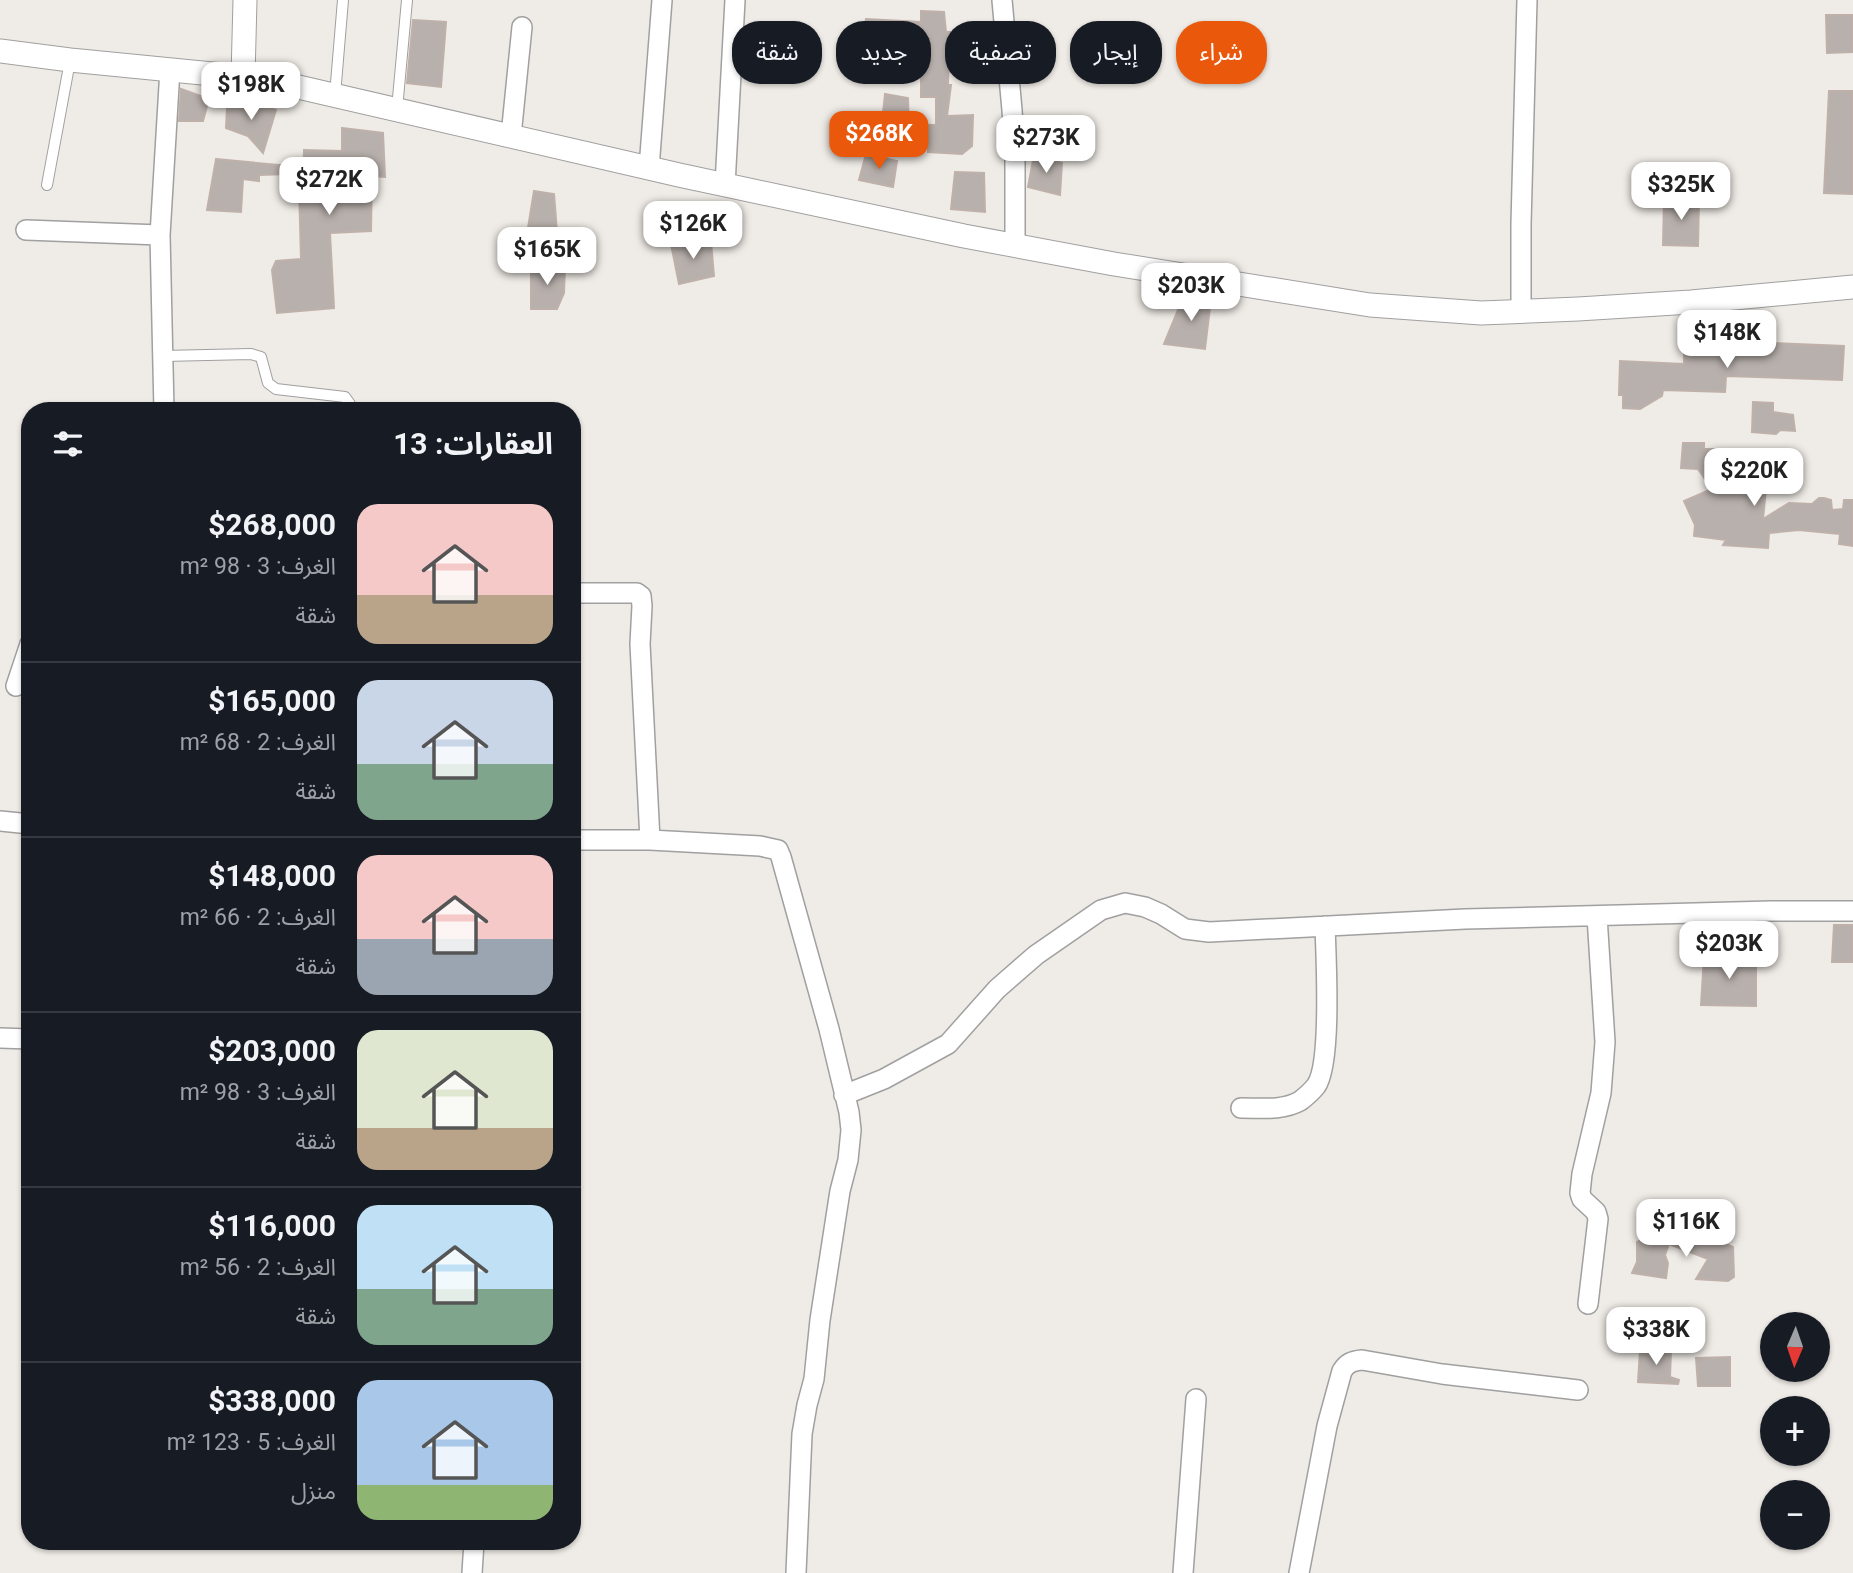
<!DOCTYPE html>
<html lang="ar">
<meta charset="utf-8">
<style>
body{margin:0;font-family:Roboto,"Noto Sans Arabic",sans-serif;background:#242831;color:#f1f3f6;direction:rtl;height:100vh;display:flex;flex-direction:column;font-size:26px;white-space:nowrap}
*{box-sizing:border-box;margin:0}
p{font-size:23px;color:#9ea1a6}
.icon{flex:none;width:38px;height:38px;fill:none;stroke:currentColor;stroke-width:2;stroke-linecap:round;stroke-linejoin:round}
.map{position:relative;flex:1;overflow:hidden;direction:ltr}
.sheet{position:absolute;left:21px;top:402px;width:560px;height:1148px;display:flex;flex-direction:column;background:#171b24;border-radius:28px;box-shadow:0 2px 5px #0004;direction:rtl}
.sheet>*{flex:none}
.banner{position:absolute;left:602px;top:21px;width:665px;height:63px;direction:rtl;display:flex;gap:14px}
.needle{width:46px;rotate:182deg}
.controls{position:absolute;left:1760px;top:1312px;display:grid;gap:14px}
.controls a{display:grid;place-items:center;width:70px;height:70px;border-radius:50%;background:#171b24;box-shadow:0 2px 5px #0004;font-size:35px}
.price{position:absolute;translate:-50% -60px;padding:0 16px;border-radius:14px;background:#fff;color:#222;font-size:23px;line-height:46px;filter:drop-shadow(0 2px 4px #0008)}
.price::after{content:'';position:absolute;left:50%;top:42px;width:21px;height:16px;margin-left:-10px;background:inherit;clip-path:polygon(0 0,100% 0,50% 100%)}
.price.active{background:#ea580c;color:#fff}
ul{padding:0;list-style:none}
li{display:flex;align-items:center;gap:21px;height:175px;padding:0 28px}
li+li{border-top:2px solid #363941}
li span{display:grid;place-items:center;flex:none;width:196px;height:140px;border-radius:21px;color:#555}
li>.icon{margin-inline-start:auto}
span .icon{width:84px;height:84px;fill:#fffc;stroke-width:1}
li b{font-size:30px}
h2{display:flex;justify-content:space-between;align-items:center;height:84px;padding:0 28px;font-size:30px}
.chip{padding:0 24px;border-radius:28px;background:#171b24;box-shadow:0 2px 5px #0004;font-size:24px;line-height:63px}
.chip.active{background:#ea580c;color:#fff}
.map>svg:first-child{display:block}
.building{fill:#b8b0ac;stroke:#bfb1aa;stroke-width:2}
.lines{fill:none;stroke-linecap:round;stroke-linejoin:round}
.service-casing{stroke:#a0a0a0;stroke-width:12}
.minor-casing{stroke:#a0a0a0;stroke-width:22}
.tertiary-casing{stroke:#a0a0a0;stroke-width:25}
.service{stroke:#fff;stroke-width:10}
.minor{stroke:#fff;stroke-width:19}
.tertiary{stroke:#fff;stroke-width:23}
</style>
<div class="map">
<svg width="1853" height="1573" viewBox="0 0 1853 1573">
<rect width="100%" height="100%" fill="#efebe6"/>
<path class="building" d="M921 11 944 12 946 32H950L948 85H951L947 116 973 115 972 146 962 154 928 152 929 125H936V97H921V63L857 68 866 19 921 22Z
M1826 15H1853V52L1827 53Z
M413 20 446 22 441 87 407 83Z
M181 89 209 99 203 121H179Z
M1829 91H1853V194L1824 193Z
M885 94 908 98 909 133 881 132Z
M245 101 276 110 263 153 248 136 226 128 227 107Z
M342 128 383 133 385 177 372 176 371 231 330 233 334 308 277 313 272 270 276 261 301 259 299 187 303 186 304 150 342 151Z
M866 154 897 161 893 187 859 180Z
M1034 155 1062 163 1060 195 1028 187Z
M216 159 289 166 288 174 259 175V181L243 179 241 212 207 210Z
M955 172 984 173 985 212 951 209Z
M534 191 554 194 557 232 527 234Z
M1664 198 1699 199 1698 246 1663 245Z
M711 242 714 276 679 284 671 244Z
M531 266H565L564 293 557 309H531Z
M1185 293 1211 299 1205 349 1164 344Z
M1750 342 1844 346 1842 380 1726 376 1725 392 1663 390 1662 396 1640 409 1623 408V395H1619L1620 361 1684 364V351L1749 353Z
M1753 402 1773 403V412L1793 415 1795 431 1780 430 1776 434 1752 432Z
M1683 443H1704V449H1722L1717 485 1739 476 1767 479 1763 519 1789 503 1812 504 1819 498H1824L1831 500 1832 510 1843 509 1844 500H1853V546L1839 544 1840 534 1799 530 1769 533 1768 548 1723 545 1726 540 1694 536 1695 525 1684 501 1712 489 1698 469 1681 468Z
M1834 925H1853V962H1832Z
M1704 956 1756 958V1006L1701 1005Z
M1646 1238 1661 1241 1670 1240 1669 1243 1721 1242 1733 1247 1734 1277 1728 1281 1696 1279 1708 1259 1669 1244 1665 1255 1668 1263 1666 1278 1632 1273 1637 1262V1242Z
M1640 1350H1671L1670 1377 1679 1380 1678 1384 1638 1382Z
M1730 1357V1386H1698L1696 1358Z"/>
<g class="lines">
<g class="service-casing">
<path id="service" d="M335 95 343 0
M397 109 407 0
M47 185 70 61
M163 356 251 354 261 357 268 383 276 389 345 397 350 404V411"/>
</g>
<g class="minor-casing">
<path id="minor" d="M1002 0 1012 110 1015 157V245
M511 136 522 27
M649 168 662 0
M725 185 735 0
M26 230 160 235
M1521 311V224L1527 0
M164 411 160 235 170 69
M572 593H637L641 596 642 606 640 644 650 840
M16 686 30 644
M0 821 30 824
M572 840H650L760 846 778 850 781 857 829 1029 849 1112 851 1130 848 1160 840 1191 820 1320 814 1379 807 1405 802 1434 796 1573
M0 1038 30 1039
M844 1095 884 1079 948 1044 997 989 1036 955 1101 910 1125 903 1145 907 1161 914 1185 929 1209 932 1465 919 1771 911H1853
M1241 1108C1261 1108 1282 1111 1300 1101 1304 1098 1312 1091 1316 1086 1332 1064 1326 957 1325 926
M1588 1304 1598 1219 1596 1212 1582 1199 1580 1193 1582 1174 1601 1093 1605 1042 1597 916
M472 1573 474 1542
M1183 1573 1196 1399
M1299 1573 1327 1426 1342 1371C1347 1363 1352 1361 1362 1360L1442 1374 1578 1390"/>
</g>
<g class="tertiary-casing">
<path id="tertiary" d="M0 51 70 60 243 77 281 83 679 175 964 236 1114 264 1370 305 1481 313 1578 309 1691 302 1853 287
M243 77 245 0"/>
</g>
<use href="#service" class="service"/>
<use href="#minor" class="minor"/>
<use href="#tertiary" class="tertiary"/>
</g>
</svg>
<div class="controls">
<a><svg class="needle" viewBox="-14 -14 28 28"><path d="M0-13l5 13h-10z" fill="#e53935"/><path d="M0 13l5-13h-10z" fill="#9ea1a6"/></svg></a>
<a>+</a>
<a>−</a>
</div>
<b class="price" style="left:251px;top:122px">$198K</b>
<b class="price active" style="left:879px;top:171px">$268K</b>
<b class="price" style="left:1046px;top:175px">$273K</b>
<b class="price" style="left:329px;top:217px">$272K</b>
<b class="price" style="left:1681px;top:222px">$325K</b>
<b class="price" style="left:693px;top:261px">$126K</b>
<b class="price" style="left:547px;top:287px">$165K</b>
<b class="price" style="left:1191px;top:323px">$203K</b>
<b class="price" style="left:1727px;top:370px">$148K</b>
<b class="price" style="left:1754px;top:508px">$220K</b>
<b class="price" style="left:1729px;top:981px">$203K</b>
<b class="price" style="left:1686px;top:1259px">$116K</b>
<b class="price" style="left:1656px;top:1367px">$338K</b>
<div class="banner">
<a class="chip active">شراء</a>
<a class="chip">إيجار</a>
<a class="chip">تصفية</a>
<a class="chip">جديد</a>
<a class="chip">شقة</a>
</div>
<section class="sheet">
<h2>العقارات: 13<svg class="icon" aria-label="filters" viewBox="0 0 24 24"><path d="M4 7h16M4 17h16"/><circle cx="9" cy="7" r="2"/><circle cx="15" cy="17" r="2"/></svg></h2>
<ul>
<li><span style="background:linear-gradient(#f6c9c9 65%,#b9a48a 0)"><svg class="icon" aria-label="home" viewBox="0 0 24 24"><path d="M3 11l9-7 9 7M6 9v11h12V9"/></svg></span><div><b>$268,000</b><p>الغرف: 3 · 98 m²</p><p>شقة</p></div></li>
<li><span style="background:linear-gradient(#c9d6e8 60%,#7fa58c 0)"><svg class="icon" aria-label="home" viewBox="0 0 24 24"><path d="M3 11l9-7 9 7M6 9v11h12V9"/></svg></span><div><b>$165,000</b><p>الغرف: 2 · 68 m²</p><p>شقة</p></div></li>
<li><span style="background:linear-gradient(#f6c9c9 60%,#9aa5b1 0)"><svg class="icon" aria-label="home" viewBox="0 0 24 24"><path d="M3 11l9-7 9 7M6 9v11h12V9"/></svg></span><div><b>$148,000</b><p>الغرف: 2 · 66 m²</p><p>شقة</p></div></li>
<li><span style="background:linear-gradient(#dfe7d0 70%,#b9a48a 0)"><svg class="icon" aria-label="home" viewBox="0 0 24 24"><path d="M3 11l9-7 9 7M6 9v11h12V9"/></svg></span><div><b>$203,000</b><p>الغرف: 3 · 98 m²</p><p>شقة</p></div></li>
<li><span style="background:linear-gradient(#bfe0f5 60%,#7fa58c 0)"><svg class="icon" aria-label="home" viewBox="0 0 24 24"><path d="M3 11l9-7 9 7M6 9v11h12V9"/></svg></span><div><b>$116,000</b><p>الغرف: 2 · 56 m²</p><p>شقة</p></div></li>
<li><span style="background:linear-gradient(#a9c7e8 75%,#8fb573 0)"><svg class="icon" aria-label="home" viewBox="0 0 24 24"><path d="M3 11l9-7 9 7M6 9v11h12V9"/></svg></span><div><b>$338,000</b><p>الغرف: 5 · 123 m²</p><p>منزل</p></div></li>
</ul>
</section>
</div>
